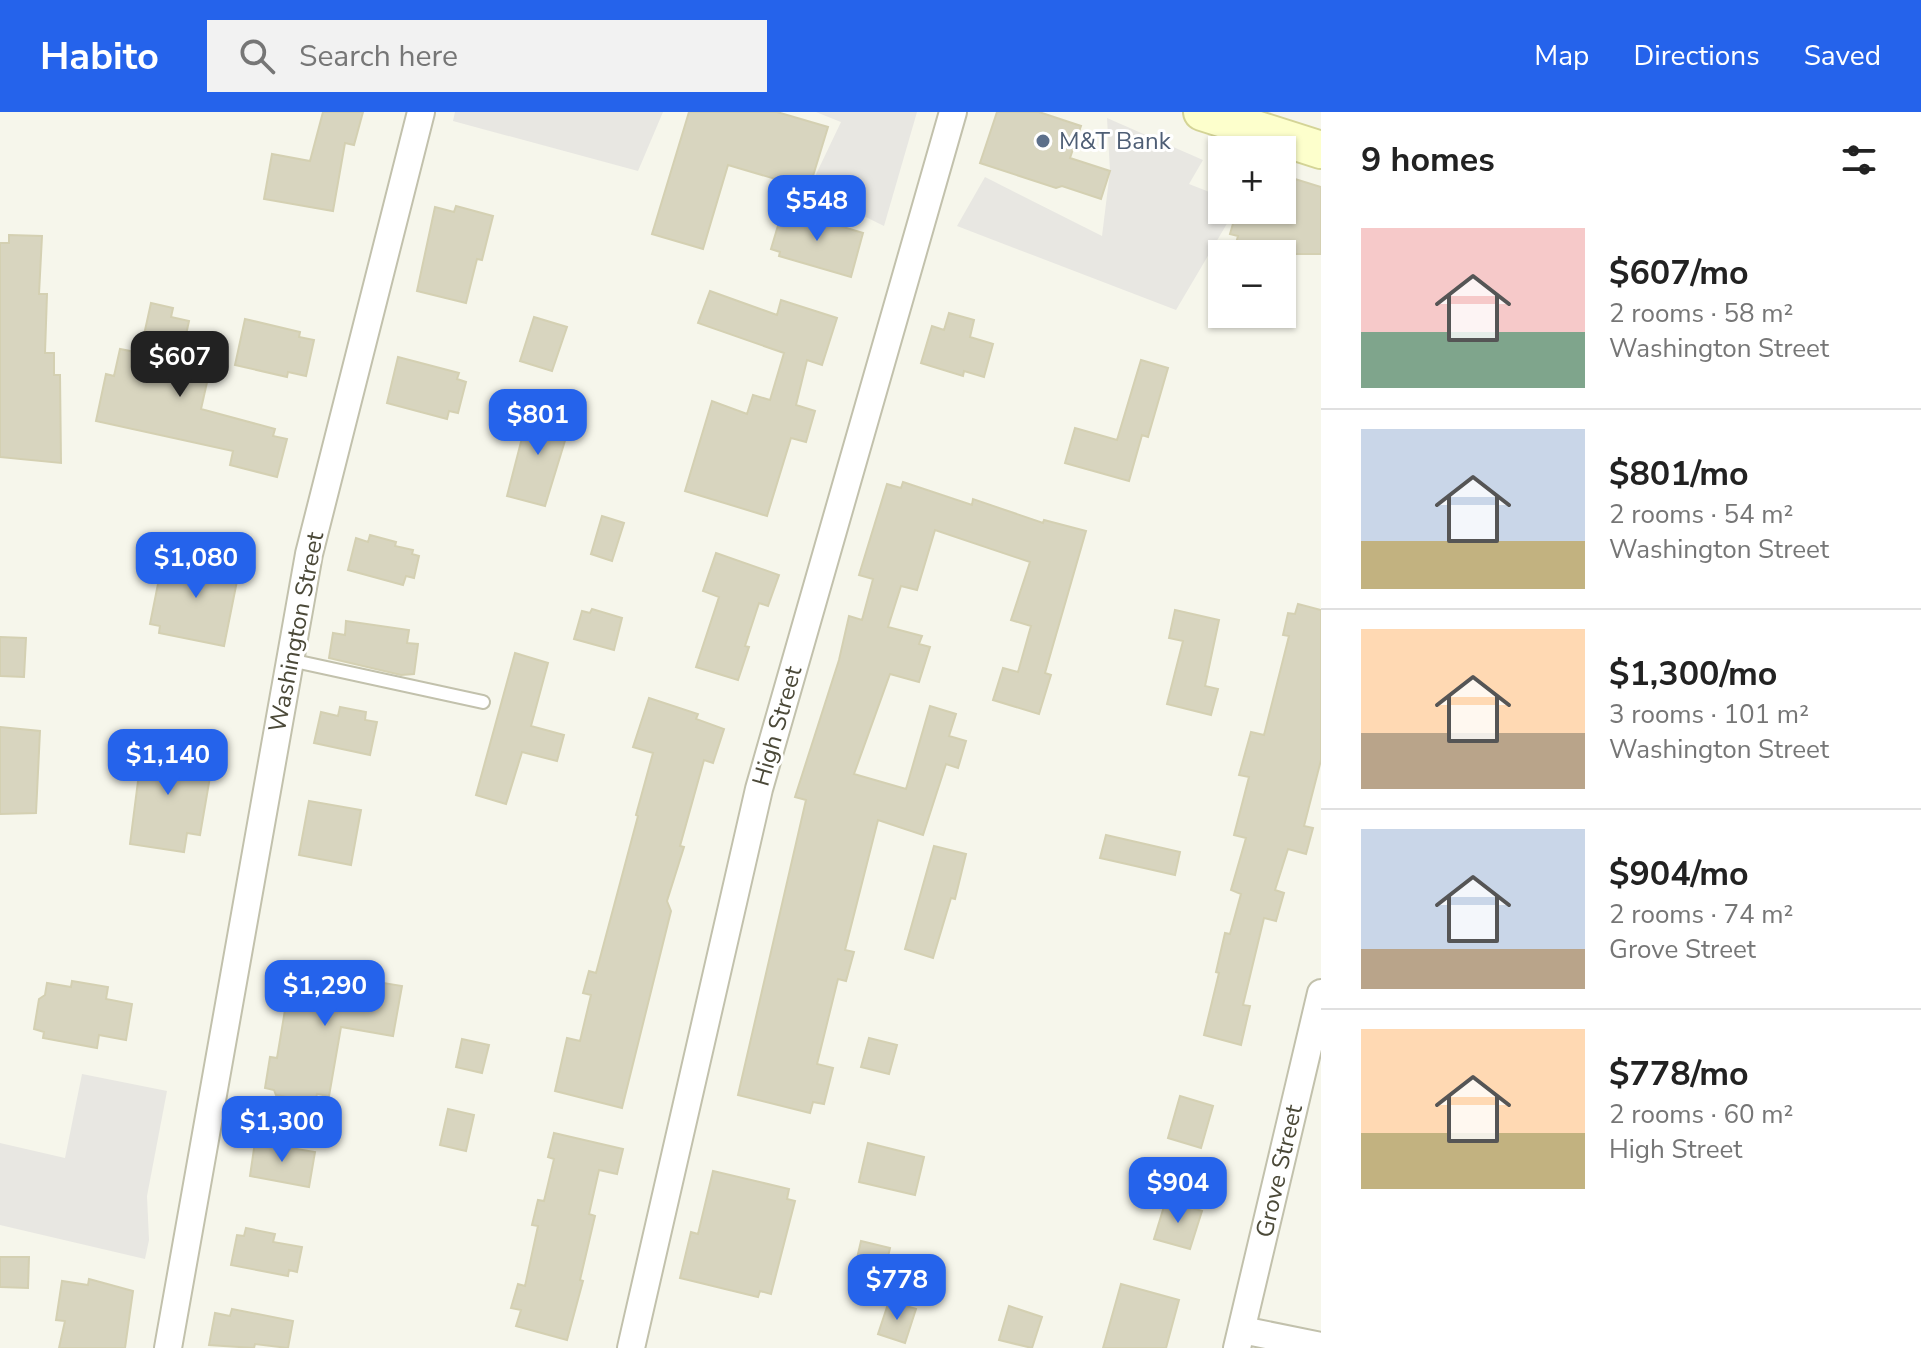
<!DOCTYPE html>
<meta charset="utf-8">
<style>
body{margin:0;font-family:"Nunito Sans",sans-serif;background:#f2f2f2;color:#222;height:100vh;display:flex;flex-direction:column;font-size:30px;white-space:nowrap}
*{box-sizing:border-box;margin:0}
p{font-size:26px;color:#767676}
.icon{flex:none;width:44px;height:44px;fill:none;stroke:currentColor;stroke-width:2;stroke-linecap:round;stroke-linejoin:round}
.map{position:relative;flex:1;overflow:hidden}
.sheet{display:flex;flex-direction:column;background:#fff;width:600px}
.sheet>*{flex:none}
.buttons{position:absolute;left:1208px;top:24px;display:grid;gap:16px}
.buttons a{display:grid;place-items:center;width:88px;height:88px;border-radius:0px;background:#fff;box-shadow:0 2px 6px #0004;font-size:40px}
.price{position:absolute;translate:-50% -68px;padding:0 18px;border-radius:16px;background:#2563eb;color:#fff;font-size:26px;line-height:52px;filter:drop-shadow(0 2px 4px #0008)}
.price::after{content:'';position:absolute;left:50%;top:48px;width:24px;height:18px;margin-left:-12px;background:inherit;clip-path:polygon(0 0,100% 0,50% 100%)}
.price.on{background:#222;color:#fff}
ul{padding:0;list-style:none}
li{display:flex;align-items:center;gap:24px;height:200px;padding:0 40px}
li+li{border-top:2px solid #e0e0e0}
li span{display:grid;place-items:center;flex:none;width:224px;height:160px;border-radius:0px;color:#555}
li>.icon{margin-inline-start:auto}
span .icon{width:96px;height:96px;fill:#fffc;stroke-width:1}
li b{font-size:34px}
h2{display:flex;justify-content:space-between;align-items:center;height:96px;padding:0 40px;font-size:34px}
header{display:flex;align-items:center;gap:48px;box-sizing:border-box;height:112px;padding:0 40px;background:#2563eb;color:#fff}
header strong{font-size:38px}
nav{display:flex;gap:44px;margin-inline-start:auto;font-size:28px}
.search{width:560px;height:72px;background:#f2f2f2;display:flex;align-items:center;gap:20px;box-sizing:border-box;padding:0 28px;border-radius:0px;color:#767676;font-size:30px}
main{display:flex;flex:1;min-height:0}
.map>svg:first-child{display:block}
.parking{fill:#e8e7e2}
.building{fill:#d8d5bf;stroke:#d4d0b2;stroke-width:2}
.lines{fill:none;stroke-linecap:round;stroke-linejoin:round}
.lane-casing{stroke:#c2c1ac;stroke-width:16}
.street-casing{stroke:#c2c1ac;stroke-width:30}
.secondary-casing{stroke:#d4d496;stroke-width:40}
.lane{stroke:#fff;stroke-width:12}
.street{stroke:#fff;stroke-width:26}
.secondary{stroke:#fdffcc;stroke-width:36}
.service-dot{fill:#5c6f8a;stroke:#fff;stroke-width:3}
.labels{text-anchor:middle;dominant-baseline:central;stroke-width:6;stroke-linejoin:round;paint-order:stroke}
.service-label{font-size:24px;fill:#4e5e75;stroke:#fff;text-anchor:start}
.street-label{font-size:24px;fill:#4b4938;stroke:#fff}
</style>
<header>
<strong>Habito</strong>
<div class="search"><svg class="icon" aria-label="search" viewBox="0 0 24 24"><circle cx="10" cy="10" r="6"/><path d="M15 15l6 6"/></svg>Search here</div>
<nav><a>Map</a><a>Directions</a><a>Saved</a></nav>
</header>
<main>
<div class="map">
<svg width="1321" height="1236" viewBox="0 0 1321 1236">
<rect width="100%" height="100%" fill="#f6f6eb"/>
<path class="parking" d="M455 0H663L638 59 453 9Z
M816 0H917L884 114 809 77 841 10Z
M1107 6 1203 48 1189 72 1222 85V98H1235L1176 198 957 114 985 65 1102 124 1110 59Z
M82 962 167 979 147 1084 149 1128 145 1147 0 1113V1031L65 1046Z"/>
<path class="building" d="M323 0H363L354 33 345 31 333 99 264 87 272 42 310 49Z
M689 0H777L828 15 809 77 728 53 703 137 652 122Z
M997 0H1039L1081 14 1070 46 1110 59 1101 87 1062 74 1056 76 980 51Z
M1282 63 1321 75V142H1233L1238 124 1230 122 1237 98H1282Z
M456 94 493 104 482 148 477 147 466 191 417 179 435 95 454 100Z
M783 97 863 121 851 165 779 144 780 140 771 137Z
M9 123 42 124 39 182H47L45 241H54V263H60L61 351 0 345V131H9Z
M710 179 777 203 781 188 837 206 822 253 807 248 796 293 815 299 806 330 791 326 767 404 685 379 712 289 747 302 753 283 770 288 784 241 698 211Z
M151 191 173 196 171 205 189 209 180 250 210 257 201 297 275 317 273 324 287 327 277 365 230 353 233 339 96 309 106 262 114 264 120 237 140 241Z
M949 201 974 208 970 225 993 232 984 265 964 259 963 264 921 251 932 214 944 218Z
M534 205 567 215 552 259 520 249Z
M245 207 300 220 299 225 314 228 306 264 288 260 287 265 235 253Z
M398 245 459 261 457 267 466 270 458 301 449 299 447 307 387 291Z
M1141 248 1168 256 1148 325 1142 323 1129 369 1065 351 1075 316 1117 328Z
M530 295 571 309 545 394 507 384Z
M903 370 972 393 973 387 1043 411 1044 408 1086 419 1045 561 1051 563 1039 602 993 588 1003 556 1018 560 1031 514 1011 508 1030 450 935 418 917 478 901 474 888 515 922 524 919 532 930 535 919 570 890 562 854 662 906 677 930 594 956 602 949 624 966 629 958 656 946 652 923 723 878 708 845 838 854 840 846 869 838 867 817 952 833 956 824 992 813 990 810 1001 738 983 806 688 795 685 839 548 849 504 862 508 873 467 859 463 887 372 901 376Z
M602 404 624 411 612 449 591 442Z
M370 423 396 430 395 434 413 438 412 442 419 444 414 466 406 464 403 473 348 458 356 426 368 430Z
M175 441 240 454 224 534 159 521 160 514 150 512 159 467 169 469Z
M716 441 779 463 768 494 759 491 745 534 749 535 738 568 696 555 719 485 703 479Z
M1298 492 1321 498V648L1304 714 1313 716 1306 742 1288 737 1275 778 1284 781 1276 809 1264 806 1243 893 1250 894 1241 933 1204 923 1219 861 1216 860 1225 821 1230 822 1241 782 1231 778 1246 726 1234 723 1249 665 1239 663 1251 620 1264 623 1289 524 1283 523 1288 501 1295 502Z
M592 497 622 506 614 538 574 527 582 499 590 501Z
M1175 498 1219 508 1205 574 1218 577 1211 603 1167 592 1183 529 1169 526Z
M346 509 409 518 407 531 418 532 414 562 401 563 329 546 333 521 345 523Z
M0 525 26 526 24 565 0 564Z
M515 541 548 551 531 614 564 623 557 649 522 640 506 692 476 683Z
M649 586 698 602 696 607 724 617 713 651 704 648 680 734 684 735 667 789 671 799 622 996 555 979 567 926 580 929 591 883 583 881 589 859 596 861 638 704 636 703 653 641 633 635Z
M340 595 366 600 365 608 377 610 370 643 314 631 321 600 338 604Z
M0 615 40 619 36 701 0 702Z
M158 626 183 630 182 638 195 640 192 656 211 659 200 723 187 721 184 740 130 732 143 630 157 632Z
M309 689 361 698 351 753 299 743Z
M1106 723 1180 740 1175 763 1100 746Z
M934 734 966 742 955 787 951 786 933 846 905 837Z
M292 856 402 874 393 924 341 915 329 984 317 982 315 990 276 983 274 978 265 976 270 945 277 946Z
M72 869 108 875 106 887 132 892 126 928 99 923 97 936 43 926 44 920 34 917 39 887 45 883 47 871 71 875Z
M869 926 897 933 889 962 861 955Z
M462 927 489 933 482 961 456 955Z
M1180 984 1213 994 1201 1036 1168 1026Z
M448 997 474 1003 466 1039 440 1033Z
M554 1021 623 1037 617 1062 599 1058 589 1102 595 1104 580 1168 583 1169 567 1228 516 1214 521 1198 511 1196 518 1172 525 1174 538 1114 532 1113 538 1088 544 1089 554 1047 548 1045Z
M255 1030 315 1040 309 1075 250 1064Z
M868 1031 924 1045 915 1083 859 1070Z
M713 1059 789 1077 787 1087 795 1089 771 1182 760 1179 758 1185 680 1166 691 1120 698 1122Z
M1166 1088 1202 1099 1190 1137 1154 1127Z
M246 1116 275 1122 273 1130 302 1135 297 1160 289 1158 288 1164 231 1153 237 1123 244 1124Z
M861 1129 890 1136 884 1162 855 1155Z
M0 1145H29L28 1176 0 1175Z
M89 1167 133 1179 125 1236H59L65 1209 56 1208 62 1169 88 1173Z
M1121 1172 1179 1188 1166 1236H1103Z
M889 1189 916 1197 905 1231 878 1222Z
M1009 1194 1042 1205 1032 1236 999 1228Z
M232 1197 293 1209 288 1236 255 1232 254 1236 209 1233 215 1201 230 1204Z"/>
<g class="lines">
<g class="lane-casing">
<path id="lane" d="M290 548 483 590"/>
</g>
<g class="street-casing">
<path id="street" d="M1242 1218 1321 1234
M168 1236 309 442 421 0
M631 1236 759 677 953 0
M1237 1236 1321 881"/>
</g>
<g class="secondary-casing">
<path id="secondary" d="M1202 0 1321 38"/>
</g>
<use href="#lane" class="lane"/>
<use href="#street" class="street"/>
<use href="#secondary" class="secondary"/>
</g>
<circle class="service-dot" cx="1043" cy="29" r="8"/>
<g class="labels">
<g class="service-label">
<text x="1059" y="29">M&amp;T Bank</text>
</g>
<g class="street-label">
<text transform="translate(296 520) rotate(-79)">Washington Street</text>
<text transform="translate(777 614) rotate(-74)">High Street</text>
<text transform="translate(1279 1059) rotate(-77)">Grove Street</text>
</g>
</g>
</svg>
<div class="buttons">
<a>+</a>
<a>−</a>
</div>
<b class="price" style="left:817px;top:131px">$548</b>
<b class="price on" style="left:180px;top:287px">$607</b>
<b class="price" style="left:538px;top:345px">$801</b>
<b class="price" style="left:196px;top:488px">$1,080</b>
<b class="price" style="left:168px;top:685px">$1,140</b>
<b class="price" style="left:325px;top:916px">$1,290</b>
<b class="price" style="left:282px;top:1052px">$1,300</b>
<b class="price" style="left:1178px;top:1113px">$904</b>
<b class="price" style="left:897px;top:1210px">$778</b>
</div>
<section class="sheet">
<h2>9 homes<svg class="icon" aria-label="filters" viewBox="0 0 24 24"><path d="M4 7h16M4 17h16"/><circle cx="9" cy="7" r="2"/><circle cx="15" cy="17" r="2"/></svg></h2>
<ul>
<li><span style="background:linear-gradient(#f6c9c9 65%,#7fa58c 0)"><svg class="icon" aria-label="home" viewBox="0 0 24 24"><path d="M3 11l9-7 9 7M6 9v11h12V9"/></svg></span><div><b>$607/mo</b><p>2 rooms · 58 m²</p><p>Washington Street</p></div></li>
<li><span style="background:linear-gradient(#c9d6e8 70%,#c2b280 0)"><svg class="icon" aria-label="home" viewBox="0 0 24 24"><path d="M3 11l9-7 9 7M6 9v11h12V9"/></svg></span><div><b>$801/mo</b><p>2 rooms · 54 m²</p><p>Washington Street</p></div></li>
<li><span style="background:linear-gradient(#ffd9b3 65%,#b9a48a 0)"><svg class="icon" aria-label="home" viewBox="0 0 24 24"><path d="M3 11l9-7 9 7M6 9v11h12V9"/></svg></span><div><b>$1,300/mo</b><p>3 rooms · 101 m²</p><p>Washington Street</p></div></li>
<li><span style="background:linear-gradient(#c9d6e8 75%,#b9a48a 0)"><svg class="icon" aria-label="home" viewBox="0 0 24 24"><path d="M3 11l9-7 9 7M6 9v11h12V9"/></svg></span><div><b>$904/mo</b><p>2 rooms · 74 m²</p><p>Grove Street</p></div></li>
<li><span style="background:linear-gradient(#ffd9b3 65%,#c2b280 0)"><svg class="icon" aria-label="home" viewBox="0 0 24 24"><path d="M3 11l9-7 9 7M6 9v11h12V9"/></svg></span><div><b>$778/mo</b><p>2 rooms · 60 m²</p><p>High Street</p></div></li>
</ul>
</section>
</main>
